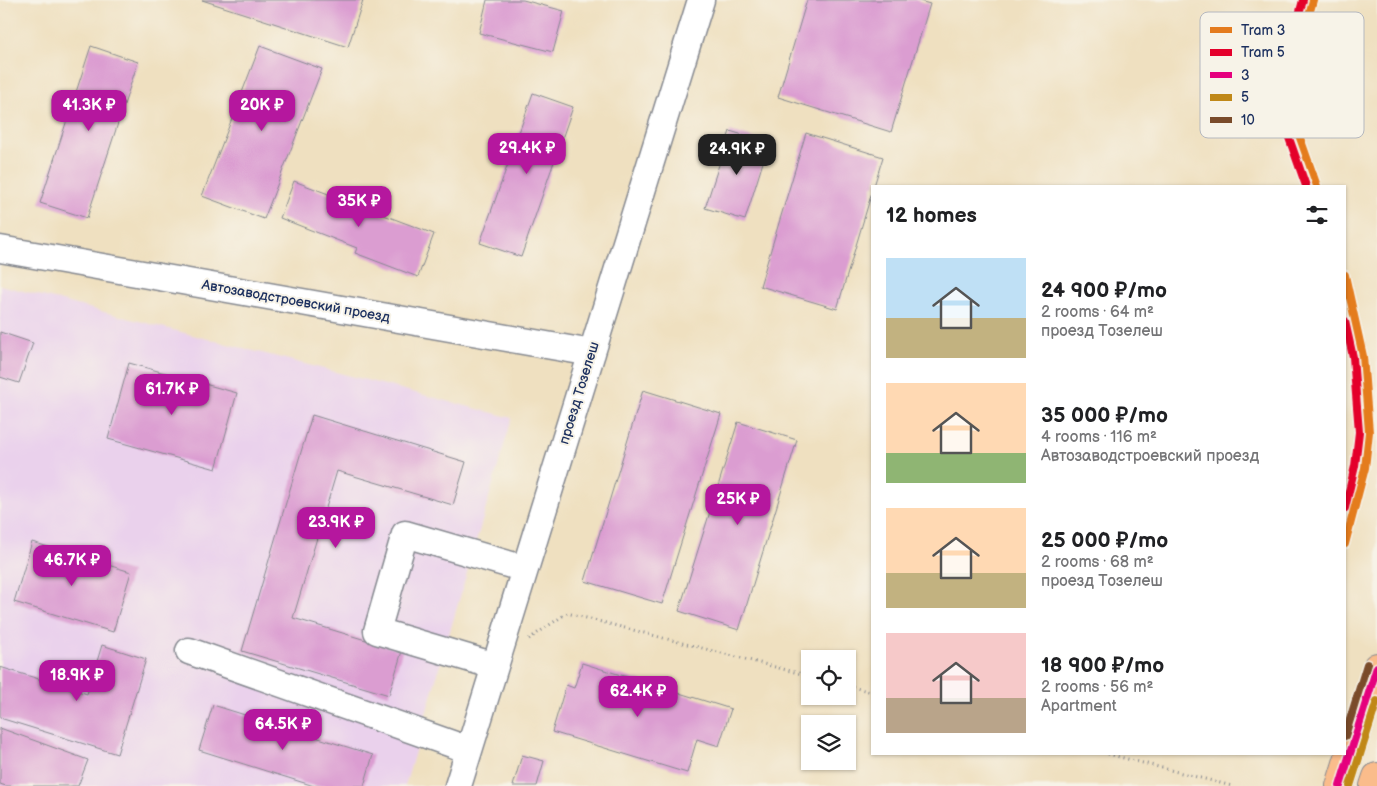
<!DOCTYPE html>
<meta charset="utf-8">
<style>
body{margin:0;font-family:"Balsamiq Sans",sans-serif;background:#f6f6f6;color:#202124;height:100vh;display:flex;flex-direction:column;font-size:19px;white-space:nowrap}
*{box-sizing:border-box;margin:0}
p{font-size:16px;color:#757577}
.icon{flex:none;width:28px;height:28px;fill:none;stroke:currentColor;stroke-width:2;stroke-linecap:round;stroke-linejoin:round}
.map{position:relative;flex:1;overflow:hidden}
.panel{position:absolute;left:871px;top:185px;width:475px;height:570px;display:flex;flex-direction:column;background:#fff;border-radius:0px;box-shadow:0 1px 4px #0004}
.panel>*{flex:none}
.tools{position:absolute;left:801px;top:650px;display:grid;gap:10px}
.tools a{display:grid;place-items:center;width:55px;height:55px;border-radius:0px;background:#fff;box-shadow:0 1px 4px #0004;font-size:25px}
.price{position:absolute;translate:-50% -42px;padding:0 11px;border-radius:10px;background:#b5179e;color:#fff;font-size:16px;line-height:32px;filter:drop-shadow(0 1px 2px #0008)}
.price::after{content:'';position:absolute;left:50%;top:30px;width:15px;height:11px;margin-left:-8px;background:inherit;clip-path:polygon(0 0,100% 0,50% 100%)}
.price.active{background:#222;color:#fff}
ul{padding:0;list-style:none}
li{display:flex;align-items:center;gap:15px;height:125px;padding:0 15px}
li span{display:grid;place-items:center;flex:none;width:140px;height:100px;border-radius:0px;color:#555}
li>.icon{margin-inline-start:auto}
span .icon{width:60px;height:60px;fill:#fffc;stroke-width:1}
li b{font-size:21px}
h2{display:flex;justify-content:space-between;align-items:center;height:60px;padding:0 15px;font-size:21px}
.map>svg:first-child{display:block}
.built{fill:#ead1ec}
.building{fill:#db9dd1}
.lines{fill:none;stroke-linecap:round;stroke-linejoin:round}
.minor-casing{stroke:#85888f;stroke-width:29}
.major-casing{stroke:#85888f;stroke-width:30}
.path{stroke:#85888f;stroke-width:3;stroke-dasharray:1 4;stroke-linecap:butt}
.minor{stroke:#fff;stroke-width:26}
.major{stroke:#fabc8b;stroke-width:28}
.bus-1-casing{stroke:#f7f3e8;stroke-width:11}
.bus-2-casing{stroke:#f7f3e8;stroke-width:11}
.bus-3-casing{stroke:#f7f3e8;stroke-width:11}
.bus-1{stroke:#e5007d;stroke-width:8}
.bus-2{stroke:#c08818;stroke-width:8}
.bus-3{stroke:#7a4b2a;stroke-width:8}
.tram-1-casing{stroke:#f7f3e8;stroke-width:11}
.tram-2-casing{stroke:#f7f3e8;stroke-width:11}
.tram-1{stroke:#e47b1e;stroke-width:8}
.tram-2{stroke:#e4002b;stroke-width:8}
.labels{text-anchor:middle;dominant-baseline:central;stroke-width:4;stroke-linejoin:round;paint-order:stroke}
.street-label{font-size:14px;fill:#1b2f5e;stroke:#f7f3e8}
.key{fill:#f7f3e8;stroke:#b5b8bf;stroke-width:1}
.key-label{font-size:14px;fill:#1b2f5e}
</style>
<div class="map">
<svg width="1377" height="786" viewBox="0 0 1377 786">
<rect width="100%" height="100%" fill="#f7f3e8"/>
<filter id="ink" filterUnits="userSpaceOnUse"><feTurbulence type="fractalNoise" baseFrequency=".02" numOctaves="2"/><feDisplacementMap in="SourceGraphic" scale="10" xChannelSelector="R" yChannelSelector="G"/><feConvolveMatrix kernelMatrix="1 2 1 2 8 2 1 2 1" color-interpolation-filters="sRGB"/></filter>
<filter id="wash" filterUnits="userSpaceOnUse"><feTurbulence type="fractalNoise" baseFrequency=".0096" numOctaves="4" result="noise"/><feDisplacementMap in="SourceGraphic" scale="20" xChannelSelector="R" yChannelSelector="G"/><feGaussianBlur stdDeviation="1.12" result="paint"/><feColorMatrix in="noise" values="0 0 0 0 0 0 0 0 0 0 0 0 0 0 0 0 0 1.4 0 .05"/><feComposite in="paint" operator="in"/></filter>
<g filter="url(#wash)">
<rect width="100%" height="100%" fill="#efe0c0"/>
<path class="built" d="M0 285 512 418 405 786H0Z"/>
<g id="blocks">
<path class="building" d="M202 0H363L348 47Z
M487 0H523L564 11 553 52 479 33Z
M807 0H916L930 4 891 132 778 97Z
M91 46 138 62 87 218 40 203Z
M260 46 322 69 264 219 202 196Z
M533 93 573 107 521 257 480 243Z
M730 131 769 143 745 220 705 208Z
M806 133 883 157 874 186H872V192L837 309 760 286Z
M294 181 434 234 418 277 355 253 357 248 280 218Z
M0 332 33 343 19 383 0 377Z
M129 363 237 393 216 469 108 439Z
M643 390 721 414 662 604 585 581Z
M312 415 466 462 453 505 337 471 293 618 402 651 389 695 242 651Z
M738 422 797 440 739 630 679 611Z
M32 542 131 572 113 632 14 602Z
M102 645 146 659 117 754 0 718V667L87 694Z
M582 663 731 709 719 746 697 739 687 773 552 732 566 685 574 688Z
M213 705 373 755 364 786H314L199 750Z
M0 728 88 760 78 786H6L0 784Z
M522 755 544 761 537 786H513Z"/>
</g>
</g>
<g filter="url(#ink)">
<use href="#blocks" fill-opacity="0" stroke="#85888f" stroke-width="1"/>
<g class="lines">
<g class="minor-casing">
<path id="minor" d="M0 249 592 353
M189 651 469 750
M495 666 377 631 405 534 525 569
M458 786 701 0"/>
</g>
<g class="major-casing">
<path id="major" d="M1340 786 1377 667
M1374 786 1377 777"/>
</g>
<path class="path" d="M529 639 567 613 810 676
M848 686 872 692
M1108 754 1232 786"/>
<use href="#minor" class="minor"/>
<use href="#major" class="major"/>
<g class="bus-1-casing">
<path id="bus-1" d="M1340 786 1377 667"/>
</g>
<g class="bus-2-casing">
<path id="bus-2" d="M1350 786 1377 701"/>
</g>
<g class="bus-3-casing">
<path id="bus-3" d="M1345 736 1367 664"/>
</g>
<use href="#bus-1" class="bus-1"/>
<use href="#bus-2" class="bus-2"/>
<use href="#bus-3" class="bus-3"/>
<g class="tram-1-casing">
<path id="tram-1" d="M1313 0 1290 86 1293 118 1317 186
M1345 275 1363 356 1369 432 1365 468 1345 544"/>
</g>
<g class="tram-2-casing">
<path id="tram-2" d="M1303 0 1280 86 1283 121 1306 186
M1345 321 1353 357 1359 432 1355 466 1345 508"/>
</g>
<use href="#tram-1" class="tram-1"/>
<use href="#tram-2" class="tram-2"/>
</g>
</g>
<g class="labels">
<g class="street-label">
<text transform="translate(296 301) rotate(10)">Автозаводстроевский проезд</text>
<text transform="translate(579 393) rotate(-73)">проезд Тозелеш</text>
</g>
</g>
<rect x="1200" y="12" width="164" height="126" rx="8" class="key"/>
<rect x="1210" y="27" width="22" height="6" fill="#e47b1e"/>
<rect x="1210" y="49" width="22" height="7" fill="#e4002b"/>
<rect x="1210" y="72" width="22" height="6" fill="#e5007d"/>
<rect x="1210" y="94" width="22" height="7" fill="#c08818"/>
<rect x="1210" y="117" width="22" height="6" fill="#7a4b2a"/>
<g class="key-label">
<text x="1241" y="35">Tram 3</text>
<text x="1241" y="57">Tram 5</text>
<text x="1241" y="80">3</text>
<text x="1241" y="102">5</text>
<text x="1241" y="125">10</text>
</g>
</svg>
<div class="tools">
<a><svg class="icon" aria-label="locate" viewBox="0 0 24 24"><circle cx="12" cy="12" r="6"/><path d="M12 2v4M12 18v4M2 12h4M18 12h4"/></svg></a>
<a><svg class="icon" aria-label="layers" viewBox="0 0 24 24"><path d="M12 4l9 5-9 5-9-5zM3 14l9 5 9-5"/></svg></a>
</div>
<b class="price" style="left:89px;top:132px">41.3K ₽</b>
<b class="price" style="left:262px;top:132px">20K ₽</b>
<b class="price" style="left:527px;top:175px">29.4K ₽</b>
<b class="price active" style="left:737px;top:176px">24.9K ₽</b>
<b class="price" style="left:359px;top:228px">35K ₽</b>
<b class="price" style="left:172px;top:416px">61.7K ₽</b>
<b class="price" style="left:738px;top:526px">25K ₽</b>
<b class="price" style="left:336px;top:549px">23.9K ₽</b>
<b class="price" style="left:72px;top:587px">46.7K ₽</b>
<b class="price" style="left:77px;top:702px">18.9K ₽</b>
<b class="price" style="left:638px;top:718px">62.4K ₽</b>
<b class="price" style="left:283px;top:751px">64.5K ₽</b>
<section class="panel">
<h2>12 homes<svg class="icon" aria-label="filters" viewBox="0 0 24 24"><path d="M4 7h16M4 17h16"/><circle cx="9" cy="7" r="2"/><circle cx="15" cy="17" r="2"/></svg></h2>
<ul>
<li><span style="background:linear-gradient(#bfe0f5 60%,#c2b280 0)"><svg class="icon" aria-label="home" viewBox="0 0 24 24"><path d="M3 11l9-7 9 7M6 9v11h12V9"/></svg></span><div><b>24 900 ₽/mo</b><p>2 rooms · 64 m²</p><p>проезд Тозелеш</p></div></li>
<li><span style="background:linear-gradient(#ffd9b3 70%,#8fb573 0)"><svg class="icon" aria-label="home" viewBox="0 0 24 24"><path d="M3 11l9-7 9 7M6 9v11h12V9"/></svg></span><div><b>35 000 ₽/mo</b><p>4 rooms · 116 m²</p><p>Автозаводстроевский проезд</p></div></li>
<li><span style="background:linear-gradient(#ffd9b3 65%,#c2b280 0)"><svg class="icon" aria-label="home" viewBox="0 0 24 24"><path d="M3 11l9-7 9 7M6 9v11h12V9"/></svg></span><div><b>25 000 ₽/mo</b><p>2 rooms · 68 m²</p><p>проезд Тозелеш</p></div></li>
<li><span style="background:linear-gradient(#f6c9c9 65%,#b9a48a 0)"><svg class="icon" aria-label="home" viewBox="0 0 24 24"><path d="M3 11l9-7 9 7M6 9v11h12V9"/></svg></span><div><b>18 900 ₽/mo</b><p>2 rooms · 56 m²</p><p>Apartment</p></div></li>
</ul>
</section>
</div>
